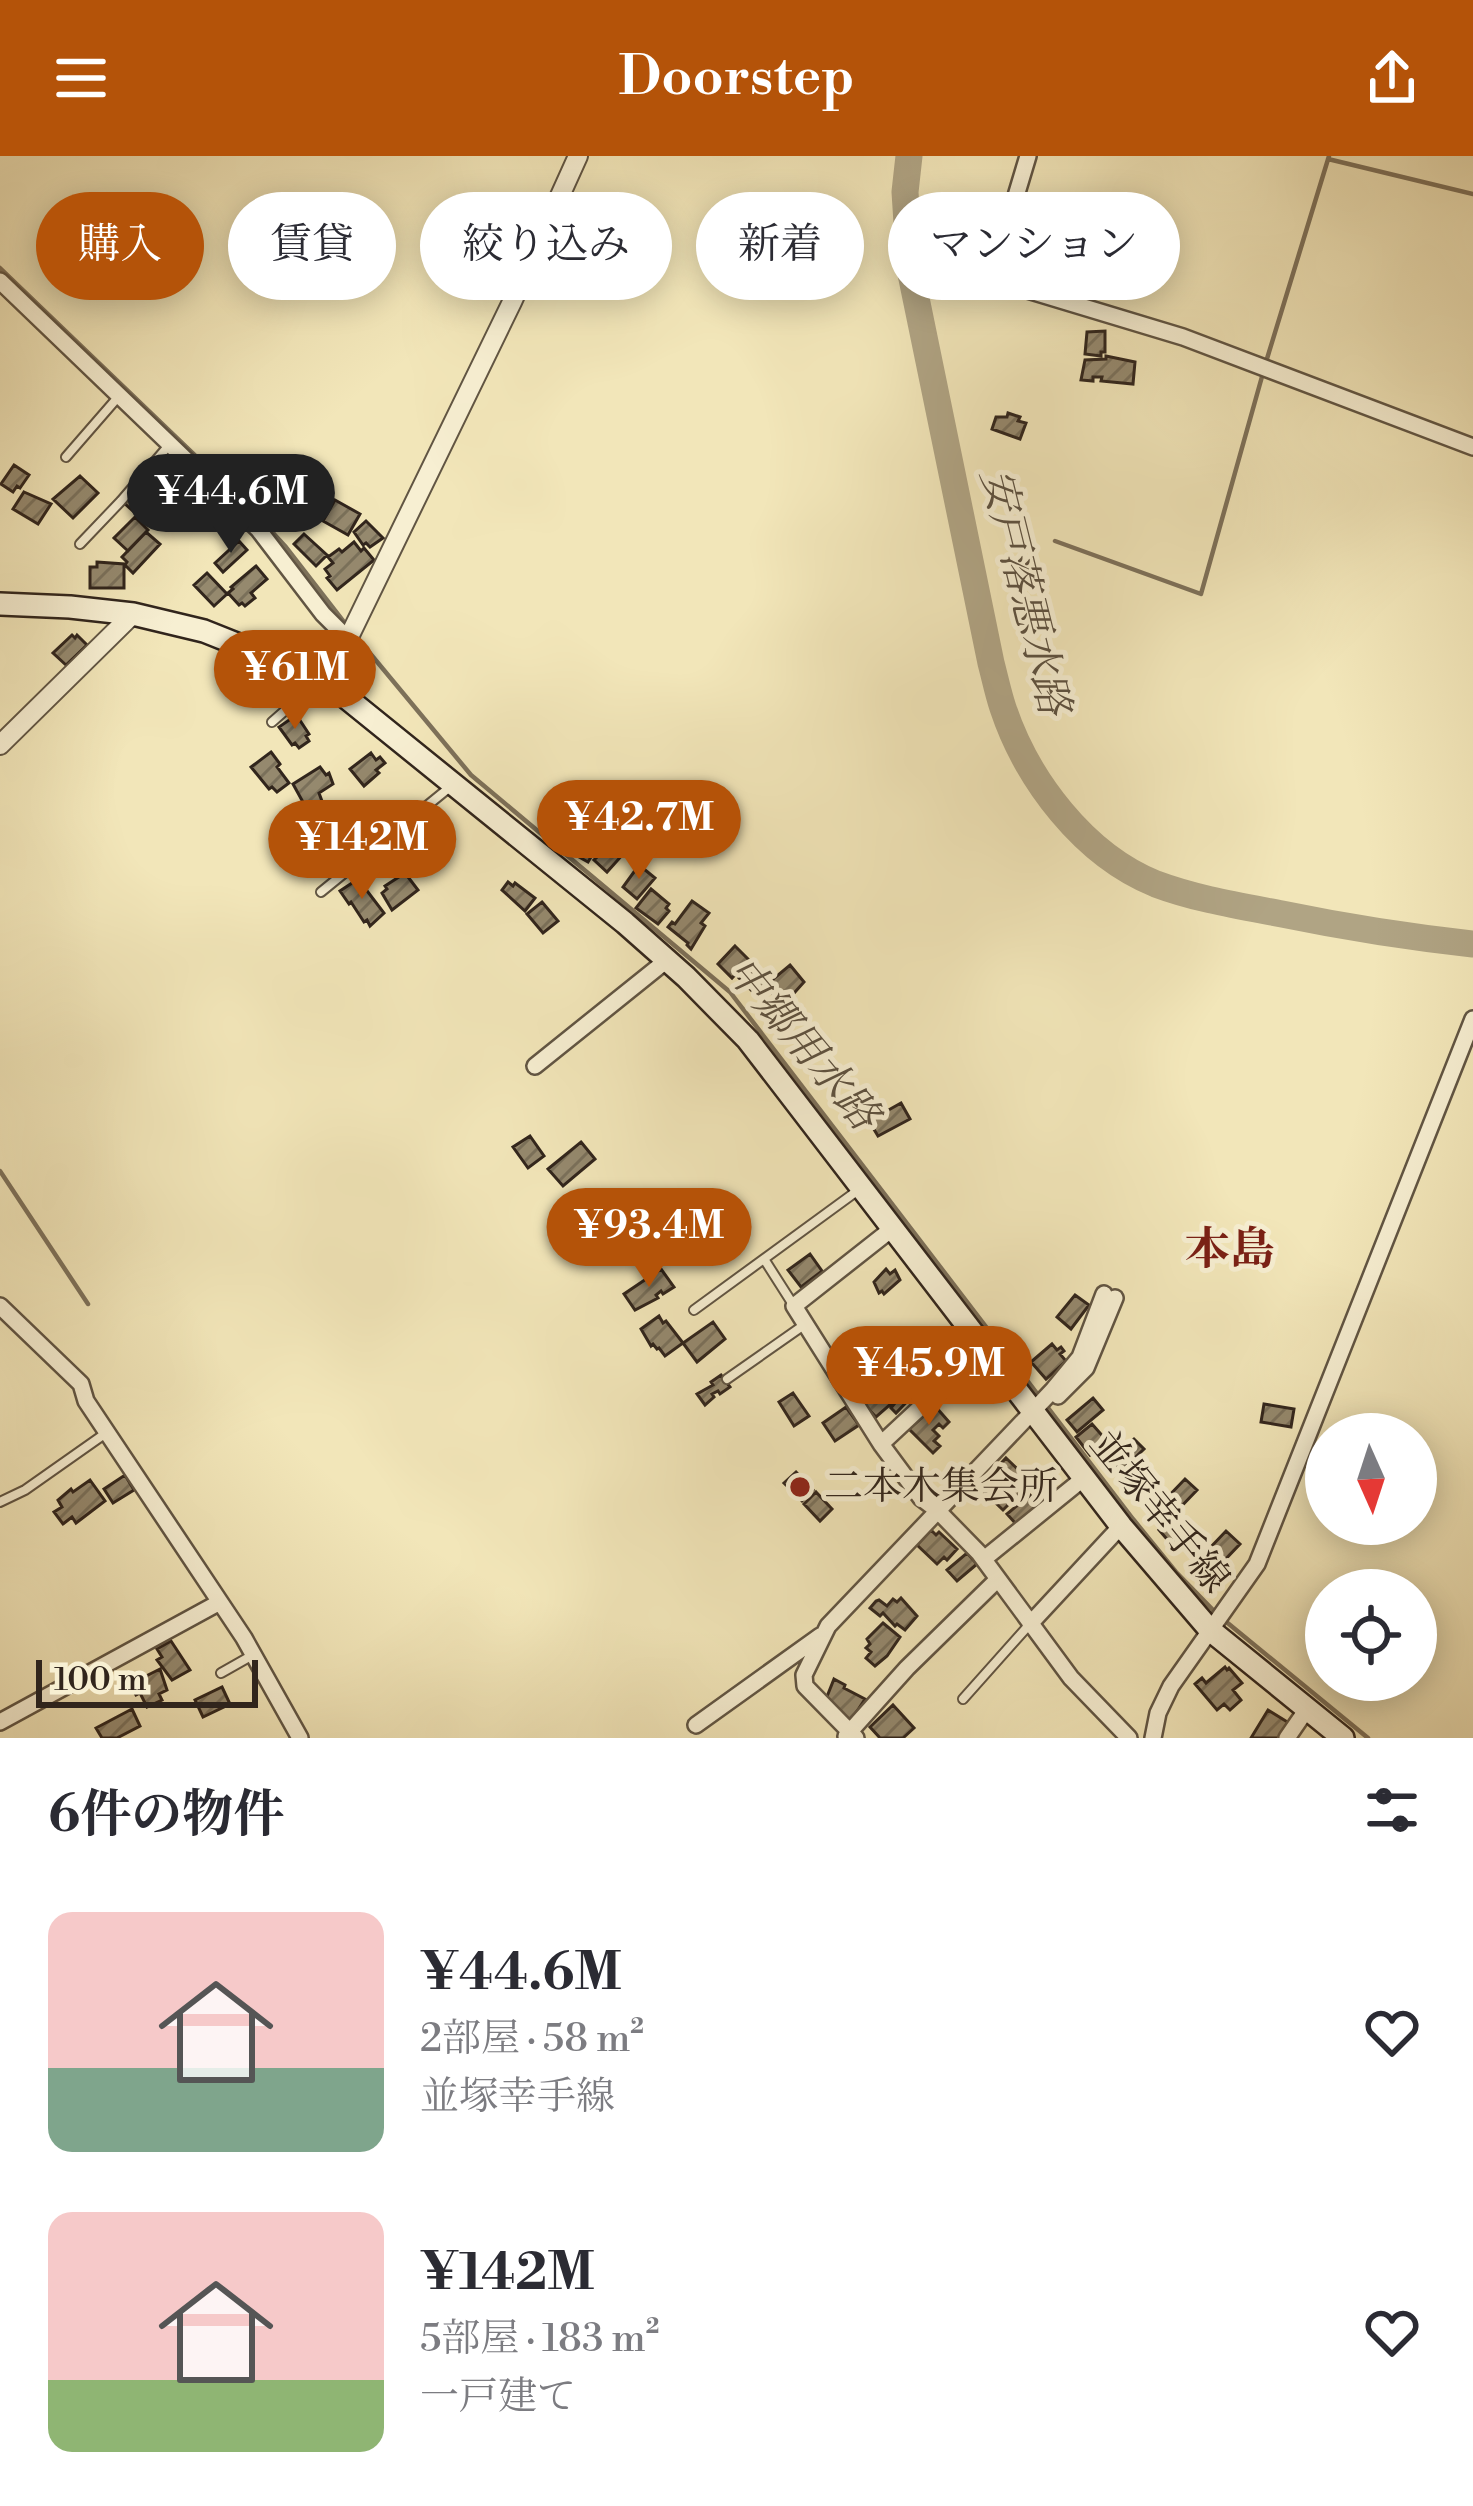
<!DOCTYPE html>
<html lang="ja">
<meta charset="utf-8">
<style>
body{margin:0;font-family:"Libre Bodoni","Noto Serif JP",serif;background:#f2f2f3;color:#2b2b33;height:100vh;display:flex;flex-direction:column;font-size:45px;white-space:nowrap}
*{box-sizing:border-box;margin:0}
p{font-size:39px;color:#7c7c81}
.icon{flex:none;width:66px;height:66px;fill:none;stroke:currentColor;stroke-width:2;stroke-linecap:round;stroke-linejoin:round}
.map{position:relative;height:1582px;overflow:hidden}
.drawer{display:flex;flex-direction:column;background:#fff;flex:1}
.drawer>*{flex:none}
.top-card{position:absolute;left:36px;top:36px;width:1401px;height:108px;display:flex;gap:24px}
.needle{width:78px;rotate:177deg}
.tools{position:absolute;left:1305px;top:1257px;display:grid;gap:24px}
.tools a{display:grid;place-items:center;width:132px;height:132px;border-radius:50%;background:#fff;box-shadow:0 6px 30px #0003;font-size:60px}
.scale{position:absolute;left:36px;bottom:30px;width:222px;box-sizing:border-box;padding-left:12px;border:6px solid #31251c;border-top:0;font-size:33px;line-height:42px;white-space:nowrap;color:#31251c;-webkit-text-stroke:9px #f7efd2;paint-order:stroke}
.price{position:absolute;translate:-50% -102px;padding:0 27px;border-radius:42px;background:#b45309;color:#fff;font-size:39px;line-height:78px;filter:drop-shadow(0 3px 6px #0008)}
.price::after{content:'';position:absolute;left:50%;top:72px;width:36px;height:27px;margin-left:-18px;background:inherit;clip-path:polygon(0 0,100% 0,50% 100%)}
.price.on{background:#222;color:#fff}
ul{padding:0;list-style:none}
li{display:flex;align-items:center;gap:36px;height:300px;padding:0 48px}
li span{display:grid;place-items:center;flex:none;width:336px;height:240px;border-radius:24px;color:#555}
li>.icon{margin-inline-start:auto}
span .icon{width:144px;height:144px;fill:#fffc;stroke-width:1}
li b{font-size:51px}
h2{display:flex;justify-content:space-between;align-items:center;height:144px;padding:0 48px;font-size:51px}
.pill{padding:0 42px;border-radius:54px;background:#fff;box-shadow:0 6px 30px #0003;font-size:42px;line-height:108px}
.pill.on{background:#b45309;color:#fff}
header{display:flex;justify-content:space-between;align-items:center;height:156px;padding:0 48px;background:#b45309;color:#fff;font-size:54px;font-weight:600}
.map>svg:first-child{display:block}
.lines{fill:none;stroke-linecap:round;stroke-linejoin:round}
.stream{stroke:#7d715a;stroke-width:4.5}
.river{stroke:#b0a484;stroke-width:27}
.building{fill:url(#building-hatch);stroke:#31251c;stroke-width:3}
.service-casing{stroke:#615543;stroke-width:12}
.minor-casing{stroke:#615543;stroke-width:20}
.tertiary-casing{stroke:#615543;stroke-width:22}
.secondary-casing{stroke:#31251c;stroke-width:26}
.service{stroke:#f7efd2;stroke-width:8}
.minor{stroke:#f7efd2;stroke-width:15}
.tertiary{stroke:#f7efd2;stroke-width:18}
.secondary{stroke:#f7efd2;stroke-width:21}
.poi-dot{fill:#8f2418;stroke:#f7efd2;stroke-width:4.5}
.labels{text-anchor:middle;dominant-baseline:central;stroke-width:10;stroke-linejoin:round;paint-order:stroke}
.poi-label{font-size:39px;fill:#31251c;stroke:#f7efd2;text-anchor:start}
.street-label{font-size:39px;fill:#31251c;stroke:#f7efd2}
.water-label{font-size:42px;font-style:italic;fill:#5d5140;stroke:#f7efd2}
.quarter-label{font-size:45px;font-weight:bold;fill:#7a1f14;stroke:#f7efd2}
</style>
<header><svg class="icon" aria-label="menu" viewBox="0 0 24 24"><path d="M4 6h16M4 12h16M4 18h16"/></svg>Doorstep<svg class="icon" aria-label="share" viewBox="0 0 24 24"><path d="M12 15V3M7 8l5-5 5 5M5 13v7h14v-7"/></svg></header>
<div class="map">
<svg width="1473" height="1582" viewBox="0 0 1473 1582">
<defs>
<pattern id="building-hatch" width="6" height="6" patternUnits="userSpaceOnUse" patternTransform="scale(3)"><rect width="6" height="6" fill="#95896e"/><path d="M-1 1l2-2M0 6l6-6M5 7l2-2" fill="none" stroke="#7a705a"/></pattern>
</defs>
<rect width="100%" height="100%" fill="#f2e6b9"/>
<filter id="stains"><feTurbulence type="fractalNoise" baseFrequency=".00167" numOctaves="4"/><feColorMatrix values="0 0 0 0 .2 0 0 0 0 .09 0 0 0 0 .02 0 0 0 .5 -.17"/></filter>
<radialGradient id="worn" r=".72"><stop offset=".6" stop-color="#630" stop-opacity="0"/><stop offset="1" stop-color="#630" stop-opacity=".3"/></radialGradient>
<g class="lines">
<path class="stream" d="M1328 3 1473 38
M0 112 251 353 285 390 347 470
M1266 206 1329 0
M1055 385 1201 438 1263 217
M354 478 471 619 730 836 1133 1363 1176 1416 1215 1456
M0 1015 88 1148
M1224 1464 1368 1582"/>
<path class="river" d="M909 0 905 36 910 113 991 507C995 522 998 537 1003 552 1027 624 1084 699 1156 728 1196 743 1240 750 1282 758 1345 771 1409 781 1473 788"/>
</g>
<path class="building" d="M1105 175V196H1101V200L1085 198 1087 176Z
M1106 200 1135 206 1133 228 1101 225 1102 221H1093V225L1081 224 1085 204 1106 203Z
M1008 257 1020 261 1018 265 1026 267 1020 283 992 273 996 261H1007Z
M168 299 179 309 156 331 149 324 155 318 152 315Z
M14 309 29 319 20 332 17 330 13 336 1 328Z
M80 320 98 337 73 362 53 343Z
M176 327 194 344 169 372 147 360 143 364 124 347 141 329 160 346Z
M24 336 51 348 38 368 13 353Z
M335 344 360 358 348 379 323 365Z
M135 361 148 374 128 395 114 382Z
M366 365 383 382 370 391 366 387 363 389 354 376Z
M146 376 160 388 133 417 125 409 127 406 122 401Z
M304 378 327 399 316 410 294 388Z
M239 385 247 394 223 416 215 407Z
M354 386 361 395 364 392 374 404 337 434 327 422 330 420 325 413 333 407 328 401 339 393 342 396Z
M97 406 124 408V432H90V411H97Z
M256 410 267 423 251 437 255 442 245 450 242 447 239 449 228 437 233 433 231 431Z
M207 417 227 438 214 450 194 429Z
M72 479 75 482 77 479 87 489 66 509 53 497Z
M292 562 295 566 299 563 309 578 306 580 309 585 299 592 295 587 292 589 279 571Z
M271 596 280 608 277 611 289 627 277 636 272 631 269 633 251 611Z
M371 597 376 604 380 601 385 607 376 614 379 617 364 630 350 613Z
M320 611 326 619 329 617 333 628 319 637 323 648 309 657 293 628Z
M621 634 633 643 628 654 632 658 616 676 599 664Z
M573 676 594 688 591 694 594 696 588 706 563 692Z
M613 686 625 696 607 716 594 704Z
M639 709 655 722 637 743 623 731Z
M405 717 418 734 392 754 382 737 387 733 385 730Z
M358 723 384 757 370 770 367 764 364 766 351 746 349 748 340 735Z
M508 726 513 730 515 727 535 742 525 755 502 734Z
M651 733 669 748 666 752 669 755 658 768 636 752Z
M692 745 709 757 701 767 705 770 691 793 687 789 688 787 668 771 672 766 675 768Z
M542 746 558 765 543 777 527 758Z
M735 790 749 804 732 822 718 808Z
M790 809 804 826 786 846 784 844 781 847 765 830Z
M750 810 766 827 755 838 739 822Z
M901 947 910 963 878 980 869 965Z
M530 980 544 1000 528 1012 513 991Z
M581 986 595 1003 563 1030 548 1013Z
M810 1098 822 1115 801 1131 788 1114Z
M661 1113 674 1131 663 1138 661 1135 656 1139 658 1142 635 1154 624 1138Z
M886 1113 890 1118 895 1114 900 1124 884 1138 882 1135 879 1137 874 1126Z
M1075 1139 1089 1149 1071 1173 1057 1161Z
M659 1160 663 1167 666 1165 683 1187 665 1200 659 1192 657 1193 653 1188 651 1190 641 1173Z
M713 1166 725 1183 697 1206 683 1187Z
M958 1186 965 1194 962 1203 946 1216 931 1199 941 1190 946 1196Z
M1052 1188 1057 1194 1061 1191 1064 1195 1060 1198 1066 1205 1046 1223 1031 1206Z
M921 1192 933 1207 917 1221 905 1206Z
M721 1219 730 1231 720 1238 718 1235 712 1238 714 1241 705 1249 697 1238 713 1229 711 1226Z
M904 1221 918 1234 896 1257 891 1252 895 1247 886 1239Z
M867 1225 871 1229 873 1227 892 1247 876 1261 858 1242 864 1236 860 1232Z
M793 1237 809 1260 794 1270 779 1246Z
M1093 1242 1103 1254 1077 1276 1067 1264Z
M1264 1248 1294 1253 1291 1271 1261 1266Z
M935 1250 949 1266 943 1272 939 1268 933 1274 939 1280 934 1285 940 1290 933 1297 909 1273Z
M846 1251 859 1269 835 1285 823 1267Z
M1092 1268 1107 1285 1090 1299 1076 1281Z
M1134 1283 1144 1293 1121 1315 1112 1305Z
M1006 1302 1031 1326 1003 1354 979 1331Z
M796 1316 813 1334 802 1345 784 1327Z
M125 1319 134 1334 113 1347 104 1333Z
M1185 1323 1197 1334 1175 1357 1163 1346Z
M90 1324 105 1345 76 1367 72 1361 63 1368 54 1356 62 1351 58 1344 71 1333 73 1336Z
M816 1336 832 1353 820 1365 804 1348Z
M1030 1339 1039 1349 1016 1368 1007 1358Z
M1172 1363 1191 1386 1178 1396 1159 1374Z
M931 1374 936 1379 939 1376 957 1393 947 1404 944 1401 937 1408 917 1389Z
M1226 1375 1240 1388 1222 1407 1208 1394Z
M967 1397 977 1408 957 1425 947 1414Z
M901 1442 917 1460 905 1474 897 1468 895 1470 883 1457 880 1460 870 1452 876 1445 879 1444 887 1450 893 1443 897 1446Z
M883 1467 900 1481 887 1500 875 1510 866 1502 871 1496 866 1492 870 1488 867 1483Z
M171 1485 190 1514 172 1524 157 1504 162 1501 157 1493Z
M1225 1511 1227 1514 1229 1512 1242 1527 1233 1534 1241 1544 1230 1554 1224 1548 1217 1554 1195 1528 1202 1522 1206 1527Z
M160 1513 167 1534 159 1538 162 1544 147 1551 140 1537 136 1539 128 1524 136 1520 138 1524Z
M834 1523 845 1529 844 1532 865 1543 850 1566 826 1543Z
M222 1531 230 1548 203 1561 195 1544Z
M893 1549 914 1572 903 1582H880L870 1571Z
M132 1553 140 1570 117 1582H102L96 1572Z
M1268 1554 1289 1567 1280 1582H1251Z"/>
<g class="lines">
<g class="service-casing">
<path id="service" d="M66 301 119 240
M80 388 121 345 170 288
M272 566 321 523
M321 736 450 631
M764 1103 794 1150
M694 1154 857 1035
M727 1223 804 1169
M0 1346 25 1334 106 1277
M221 1517 251 1500
M963 1543 1029 1469"/>
</g>
<g class="minor-casing">
<path id="minor" d="M1028 0 991 123 1183 181 1473 291
M0 125 258 373 323 458 348 483
M535 910 667 804
M893 1072 794 1150 881 1288 921 1342 937 1354 979 1397 1071 1522 1129 1582
M0 1150 81 1228 86 1245 244 1482 300 1582
M1058 1240 1086 1212 1115 1142
M881 1288 983 1193
M984 1403 1084 1322
M1030 1468 1121 1370
M0 1566 220 1446
M696 1569 820 1480
M846 1580 907 1512 998 1423
M856 1582 805 1530 804 1519 828 1470 1052 1235 1080 1201 1104 1138
M1153 1582 1158 1557 1171 1530 1257 1408 1473 863
M1287 1582 1307 1553"/>
</g>
<g class="tertiary-casing">
<path id="tertiary" d="M322 522 348 483 512 146 578 0
M0 589 133 458"/>
</g>
<g class="secondary-casing">
<path id="secondary" d="M0 448 70 451 133 458 204 475 322 522 625 767 686 821 748 884 1121 1370 1210 1474 1343 1582"/>
</g>
<use href="#service" class="service"/>
<use href="#minor" class="minor"/>
<use href="#tertiary" class="tertiary"/>
<use href="#secondary" class="secondary"/>
</g>
<circle class="poi-dot" cx="800" cy="1331" r="12"/>
<g class="labels">
<g class="poi-label">
<text x="824" y="1331">二本木集会所</text>
</g>
<g class="street-label">
<text transform="translate(1159 1356) rotate(51)">並塚幸手線</text>
</g>
<g class="water-label">
<text transform="translate(1024 436) rotate(76)">安戸落悪水路</text>
<text transform="translate(802 888) rotate(50)">中郷用水路</text>
</g>
<g class="quarter-label">
<text x="1230" y="1094">本島</text>
</g>
</g>
<rect width="100%" height="100%" filter="url(#stains)"/>
<rect width="100%" height="100%" fill="url(#worn)"/>
</svg>
<div class="tools">
<a><svg class="needle" viewBox="-14 -14 28 28"><path d="M0-13l5 13h-10z" fill="#e53935"/><path d="M0 13l5-13h-10z" fill="#7c7c81"/></svg></a>
<a><svg class="icon" aria-label="locate" viewBox="0 0 24 24"><circle cx="12" cy="12" r="6"/><path d="M12 2v4M12 18v4M2 12h4M18 12h4"/></svg></a>
</div>
<div class="scale">100 m</div>
<b class="price on" style="left:231px;top:400px">¥44.6M</b>
<b class="price" style="left:295px;top:576px">¥61M</b>
<b class="price" style="left:639px;top:726px">¥42.7M</b>
<b class="price" style="left:362px;top:746px">¥142M</b>
<b class="price" style="left:649px;top:1134px">¥93.4M</b>
<b class="price" style="left:929px;top:1272px">¥45.9M</b>
<div class="top-card">
<a class="pill on">購入</a>
<a class="pill">賃貸</a>
<a class="pill">絞り込み</a>
<a class="pill">新着</a>
<a class="pill">マンション</a>
</div>
</div>
<section class="drawer">
<h2>6件の物件<svg class="icon" aria-label="filters" viewBox="0 0 24 24"><path d="M4 7h16M4 17h16"/><circle cx="9" cy="7" r="2"/><circle cx="15" cy="17" r="2"/></svg></h2>
<ul>
<li><span style="background:linear-gradient(#f6c9c9 65%,#7fa58c 0)"><svg class="icon" aria-label="home" viewBox="0 0 24 24"><path d="M3 11l9-7 9 7M6 9v11h12V9"/></svg></span><div><b>¥44.6M</b><p>2部屋 · 58 m²</p><p>並塚幸手線</p></div><svg class="icon" aria-label="heart" viewBox="0 0 24 24"><path d="M12 20l-8-8c-3-5 5-10 8-4 3-6 11-1 8 4z"/></svg></li>
<li><span style="background:linear-gradient(#f6c9c9 70%,#8fb573 0)"><svg class="icon" aria-label="home" viewBox="0 0 24 24"><path d="M3 11l9-7 9 7M6 9v11h12V9"/></svg></span><div><b>¥142M</b><p>5部屋 · 183 m²</p><p>一戸建て</p></div><svg class="icon" aria-label="heart" viewBox="0 0 24 24"><path d="M12 20l-8-8c-3-5 5-10 8-4 3-6 11-1 8 4z"/></svg></li>
</ul>
</section>
